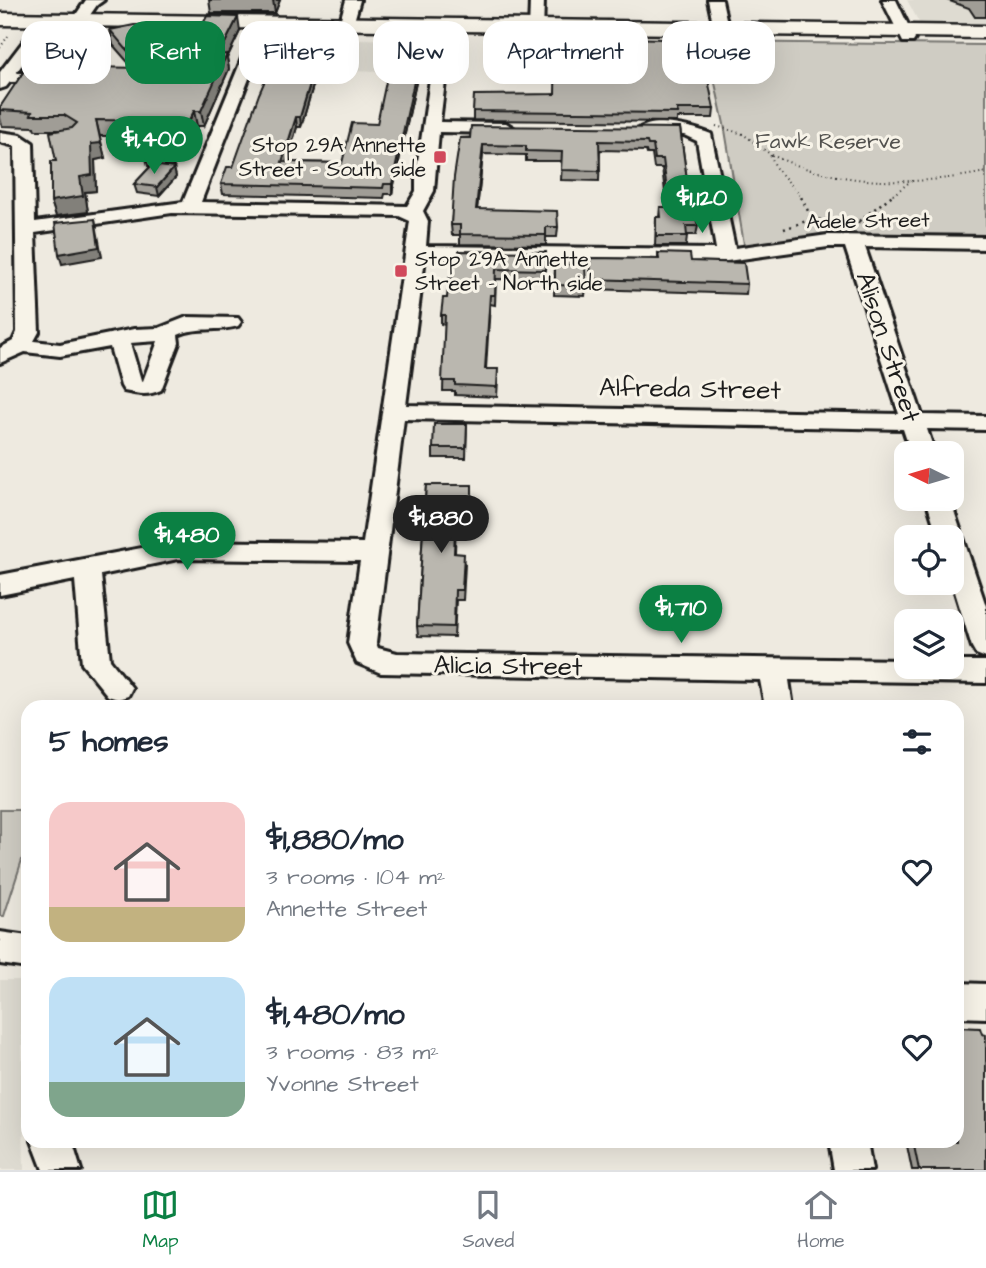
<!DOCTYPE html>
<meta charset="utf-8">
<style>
body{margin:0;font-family:"Architects Daughter",sans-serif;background:#f2f2f3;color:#1f2937;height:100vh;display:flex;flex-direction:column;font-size:26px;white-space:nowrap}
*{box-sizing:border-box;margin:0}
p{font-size:23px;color:#747a83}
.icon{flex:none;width:38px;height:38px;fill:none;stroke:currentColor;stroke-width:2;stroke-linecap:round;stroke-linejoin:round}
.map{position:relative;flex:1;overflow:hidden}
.drawer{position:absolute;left:21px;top:700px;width:943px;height:448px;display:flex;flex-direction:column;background:#fff;border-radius:21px;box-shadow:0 7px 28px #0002}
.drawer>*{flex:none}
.banner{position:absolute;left:21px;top:21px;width:945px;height:63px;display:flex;gap:14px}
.needle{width:46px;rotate:275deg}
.buttons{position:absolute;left:894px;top:441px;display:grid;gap:14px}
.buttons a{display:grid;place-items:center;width:70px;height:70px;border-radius:14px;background:#fff;box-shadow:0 7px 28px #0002;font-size:35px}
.price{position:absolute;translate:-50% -60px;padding:0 16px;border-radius:24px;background:#0b8043;color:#fff;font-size:23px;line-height:46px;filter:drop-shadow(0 2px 4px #0008)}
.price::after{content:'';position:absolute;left:50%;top:42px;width:21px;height:16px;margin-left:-10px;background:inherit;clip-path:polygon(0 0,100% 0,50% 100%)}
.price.active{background:#222;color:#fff}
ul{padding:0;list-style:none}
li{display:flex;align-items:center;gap:21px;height:175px;padding:0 28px}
li span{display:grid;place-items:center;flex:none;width:196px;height:140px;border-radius:21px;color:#555}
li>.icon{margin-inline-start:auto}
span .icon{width:84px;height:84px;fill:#fffc;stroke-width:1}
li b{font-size:30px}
h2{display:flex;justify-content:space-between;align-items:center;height:84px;padding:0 28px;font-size:30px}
.chip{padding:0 24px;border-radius:21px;background:#fff;box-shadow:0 7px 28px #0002;font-size:24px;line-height:63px}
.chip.active{background:#0b8043;color:#fff}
.tab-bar{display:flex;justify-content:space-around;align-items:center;height:98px;border-top:2px solid #e0e1e3;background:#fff;font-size:19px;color:#747a83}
.tab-bar a{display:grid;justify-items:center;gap:4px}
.tab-bar .active{color:#0b8043}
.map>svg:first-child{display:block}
.built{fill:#dedbd1}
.green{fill:#cfccc3;stroke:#767470;stroke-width:2}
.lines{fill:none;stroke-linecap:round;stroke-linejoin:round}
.minor-casing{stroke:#1c1c1c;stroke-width:6}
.major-casing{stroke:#1c1c1c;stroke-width:5}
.path-far1{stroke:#1c1c1c;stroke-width:2;stroke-dasharray:1 3.5;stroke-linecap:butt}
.path{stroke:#1c1c1c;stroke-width:2.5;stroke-dasharray:2 4.5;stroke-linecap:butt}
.minor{fill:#f7f3e8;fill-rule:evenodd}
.major{fill:#f7f3e8;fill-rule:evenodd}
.wall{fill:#a09d96;stroke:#1c1c1c;stroke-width:2}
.shaded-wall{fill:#82807a;stroke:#1c1c1c;stroke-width:2}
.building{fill:#bab7af;stroke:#1c1c1c;stroke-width:2}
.poi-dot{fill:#d1495b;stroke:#f7f3e8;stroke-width:2.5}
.labels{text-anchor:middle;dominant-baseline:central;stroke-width:6;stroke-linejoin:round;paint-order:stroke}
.far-park-label{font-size:21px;fill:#52514e;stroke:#f7f3e8}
.far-poi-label{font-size:21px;fill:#1c1c1c;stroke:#f7f3e8;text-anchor:end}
.far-street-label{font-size:21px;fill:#1c1c1c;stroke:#f7f3e8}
.street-label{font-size:26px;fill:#1c1c1c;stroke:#f7f3e8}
</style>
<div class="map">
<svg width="986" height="1170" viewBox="0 0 986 1170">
<rect width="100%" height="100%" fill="#eeeae0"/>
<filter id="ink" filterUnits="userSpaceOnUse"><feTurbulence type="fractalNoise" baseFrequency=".0143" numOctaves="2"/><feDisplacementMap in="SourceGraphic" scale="14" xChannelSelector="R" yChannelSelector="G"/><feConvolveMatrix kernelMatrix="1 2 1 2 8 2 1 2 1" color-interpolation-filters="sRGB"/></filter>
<g filter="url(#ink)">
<path class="built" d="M907 0H986V27L921 26Z
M352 39 425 40 430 42 426 60H390L387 72 343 71Z
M0 980H21L24 1170H0Z"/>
<path class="green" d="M706 42 986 45V238L745 250 724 124Z
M0 810H28V841L4 916H0Z"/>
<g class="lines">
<g class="minor-casing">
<path id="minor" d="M86 0H104L97 5 78 32H68L66 29Z
M346 0H360L351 32 344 36 337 32Z
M530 0H544L543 34 536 38 529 34Z
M708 0H722L730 37 728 40 723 41 716 37Z
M882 0H896L915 39 913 42H903Z
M264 18 271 22 201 202 407 206 416 191V175L438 25 445 21 452 25 440 122 506 123 514 128 506 133 439 132 434 191 423 211 428 221 426 246 716 249 697 141 684 135 640 134 638 130C652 116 694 127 711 134L735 248 828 235 986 237V249L865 247 922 415 986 416V430L927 429 935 453H911L903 429 404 419 376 643 378 648 397 653 906 660V667H952V661H986V683L789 680 793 707H765L760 680 381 673 357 663 348 643 360 561 178 559 101 575 110 660 132 688 128 696 118 699 108 696 82 664 75 580 0 595V575L178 541 363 543 410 221 399 216 172 213 35 233 39 332 34 341 60 344 134 329 159 328 187 317 238 318 241 322 238 326C218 332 198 326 178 335L179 343 161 390C148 396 138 394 124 391L121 386 110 347 60 356 25 352 0 363V348L13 341 17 332 15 146 0 142V132L21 135 33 143 35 222 183 202 257 22ZM828 247H845L899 414 406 405 425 258 727 261ZM158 341 143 381 141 380 130 343Z
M48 24 55 28 42 36 16 73H54L62 78 60 81 10 82 6 87 0 89V72L32 30Z
M926 499H950L986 606V658L976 654 972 647 952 582V537H938Z
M0 932 28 936V968L0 964Z
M957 983 986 984V1018L957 1017Z
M32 1141H72L81 1170H43Z
M829 1141H867L872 1170H834Z"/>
</g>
<g class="major-casing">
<path id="major" d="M0 13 986 26V38L0 25Z"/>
</g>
<path class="path-far1" d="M0 48 8 36
M716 126 743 134 770 154 776 168 800 195
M772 155C839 187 914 186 986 172
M893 195 911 181"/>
<path class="path" d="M812 219 865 223
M859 221 895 193
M784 229 812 219 799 193"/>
<use href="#minor" class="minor"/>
<use href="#major" class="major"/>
</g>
<path class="wall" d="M209 0H280L275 13H211Z
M947 0H986V17H975L969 8Z
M165 25 168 39 164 51H189L240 31 227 58 229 69 204 126H197L192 137 188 136 173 167 164 166 174 168 176 177 159 196 137 193 134 184 151 166H148L144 150 152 136H99L105 158 95 160 96 191 85 192 88 212 56 216 51 201 59 130H35L34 127 2 126 0 118V107L46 70 42 57 93 41 92 43 93 49 82 68H133L113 45 110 30Z
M318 31 319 40 308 77H312L313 86 301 127H297L287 162 342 163 377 124 421 31 422 40 418 73 392 194H385L384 198 223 194 221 184Z
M555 94 714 109 713 118H677V122L473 120V111Z
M680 128 687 180 698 226 696 235H687L686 246H655L656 217H659L660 207H667L662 168H654L652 154H647L646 151 600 150 599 181 561 180 562 161H526V155L483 154 477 209 558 227 557 237H546V245L460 244V235H452L451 225 460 138Z
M546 252 545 280 496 279 495 305 490 304 486 369 498 379 497 397 455 395V391H443L445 325 441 324V315L447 298 452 278Z
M658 253 747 284 746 294 590 289V258L658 259Z
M555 264 586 286 585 296 554 295Z
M467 424 466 458H433V448Z
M426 485H472V519L456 518 455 553 465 564 463 600H456L454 637 418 636 417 626Z
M982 1034 986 1170H912L906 1141H957Z"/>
<path class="shaded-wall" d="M273 0H280L275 13Z
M238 17 240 31 227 58 229 69 204 126 201 111 219 55Z
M165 25 168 39 158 65 155 51Z
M90 28 93 41 92 43 93 49 80 70 77 57 84 38Z
M318 31 319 40 305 86 304 77Z
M421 31 422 40 418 73 392 194V184Z
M312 77 313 86 301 127 300 117Z
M194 111 197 126 192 137 189 121Z
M296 117 297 127 284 172 282 162Z
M96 120 105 158 95 160 96 191 85 192 88 212 56 216 51 201 80 177 91 144Z
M185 121 188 136 173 167 170 151Z
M483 145V154L476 219V209Z
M174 168 176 177 159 196 157 187Z
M95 219 102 257 62 264 59 254Z"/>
<path class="building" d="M207 16 238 17 219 55 227 54 201 111H194L189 121H185L170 151 144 150 160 121 96 120 101 143 91 144 92 175 80 177 83 196 51 201V161H56L50 132 72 128 77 123 64 115H31L32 112 0 110V107L24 71 89 67 142 68 110 30 134 25H165L155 51H189Z
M62 28H90L84 38 90 37 77 57H42Z
M287 30 318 31 304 77H312L300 117H296L282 162 342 163 352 123 377 124 397 30 421 31 418 63 392 184H384L383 188 221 184 227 167H233L259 94Z
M589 37 700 40 714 109H677L678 113 473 111 474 95 555 94 556 41Z
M471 126 680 128 687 180 698 226H686L687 236H656V217H661L660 207H667L668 198 663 159H655L653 145H648L647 142 599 141 600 171 561 170 562 152 526 151V146L483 145 476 209 557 211 558 227H546V235L460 234V225H451L454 177 460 138H470Z
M152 165 174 168 157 187 134 184Z
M95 219 99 247 59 254 55 223Z
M459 251 546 252V270L496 269 495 295H490L485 369H498L497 387 455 385V381H442L445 315H441L443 298H447L449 278H452L453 260H459Z
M658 253 690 254 691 261 744 263 747 284 591 279 590 258 659 259Z
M555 264 585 265 586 286 555 285Z
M434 424H467L466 448H433Z
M426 485H472V508H456L454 553 464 554 462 590H455L454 627 417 626Z
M957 1027 980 1028 982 1034 986 1035V1170H919L913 1141H957Z"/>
</g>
<g class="poi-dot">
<rect x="433" y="150" width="14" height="14" rx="3.5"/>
<rect x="394" y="264" width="14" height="14" rx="3.5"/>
</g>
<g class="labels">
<g class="far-park-label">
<text x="828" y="141">Fawk Reserve</text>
</g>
<g class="far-poi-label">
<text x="426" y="145">Stop 29A Annette<tspan x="426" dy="24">Street - South side</tspan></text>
<text x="415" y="259" text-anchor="start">Stop 29A Annette<tspan x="415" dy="24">Street - North side</tspan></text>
</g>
<g class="far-street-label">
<text transform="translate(868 221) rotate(-1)">Adele Street</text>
</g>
<g class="street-label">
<text transform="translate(888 347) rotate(72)">Alison Street</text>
<text transform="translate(690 389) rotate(1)">Alfreda Street</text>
<text transform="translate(508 666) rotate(1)">Alicia Street</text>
</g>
</g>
</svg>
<div class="buttons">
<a><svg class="needle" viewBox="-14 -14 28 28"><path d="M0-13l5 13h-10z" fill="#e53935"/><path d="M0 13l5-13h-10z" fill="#747a83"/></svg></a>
<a><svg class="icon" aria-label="locate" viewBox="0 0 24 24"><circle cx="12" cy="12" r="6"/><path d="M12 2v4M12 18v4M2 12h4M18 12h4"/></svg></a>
<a><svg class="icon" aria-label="layers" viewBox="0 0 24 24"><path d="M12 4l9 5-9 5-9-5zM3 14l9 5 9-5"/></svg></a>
</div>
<b class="price" style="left:154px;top:176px">$1,400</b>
<b class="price" style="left:702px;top:235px">$1,120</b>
<b class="price active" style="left:441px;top:555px">$1,880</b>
<b class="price" style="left:187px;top:572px">$1,480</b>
<b class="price" style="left:681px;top:645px">$1,710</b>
<div class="banner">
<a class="chip">Buy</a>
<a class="chip active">Rent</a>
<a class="chip">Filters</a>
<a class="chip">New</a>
<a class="chip">Apartment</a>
<a class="chip">House</a>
</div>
<section class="drawer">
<h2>5 homes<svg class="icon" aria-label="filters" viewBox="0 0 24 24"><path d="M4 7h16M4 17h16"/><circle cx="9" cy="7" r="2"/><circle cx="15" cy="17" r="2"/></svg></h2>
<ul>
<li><span style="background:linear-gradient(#f6c9c9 75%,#c2b280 0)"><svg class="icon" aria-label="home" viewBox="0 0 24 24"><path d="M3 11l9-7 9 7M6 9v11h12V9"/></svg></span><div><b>$1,880/mo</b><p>3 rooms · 104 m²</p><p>Annette Street</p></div><svg class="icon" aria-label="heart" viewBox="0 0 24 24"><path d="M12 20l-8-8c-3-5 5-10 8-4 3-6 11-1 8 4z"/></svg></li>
<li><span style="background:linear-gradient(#bfe0f5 75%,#7fa58c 0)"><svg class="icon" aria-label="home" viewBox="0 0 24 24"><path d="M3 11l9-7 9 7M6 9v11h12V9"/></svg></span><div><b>$1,480/mo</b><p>3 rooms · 83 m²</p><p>Yvonne Street</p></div><svg class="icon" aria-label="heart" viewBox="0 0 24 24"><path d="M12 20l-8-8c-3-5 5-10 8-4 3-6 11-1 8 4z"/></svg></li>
</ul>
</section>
</div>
<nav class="tab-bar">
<a class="active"><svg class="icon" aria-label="map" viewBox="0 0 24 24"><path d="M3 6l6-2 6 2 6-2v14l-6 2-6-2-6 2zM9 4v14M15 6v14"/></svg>Map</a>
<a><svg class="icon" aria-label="saved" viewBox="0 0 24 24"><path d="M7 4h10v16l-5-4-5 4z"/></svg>Saved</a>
<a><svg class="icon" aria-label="home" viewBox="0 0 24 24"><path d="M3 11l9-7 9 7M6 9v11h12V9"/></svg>Home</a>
</nav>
